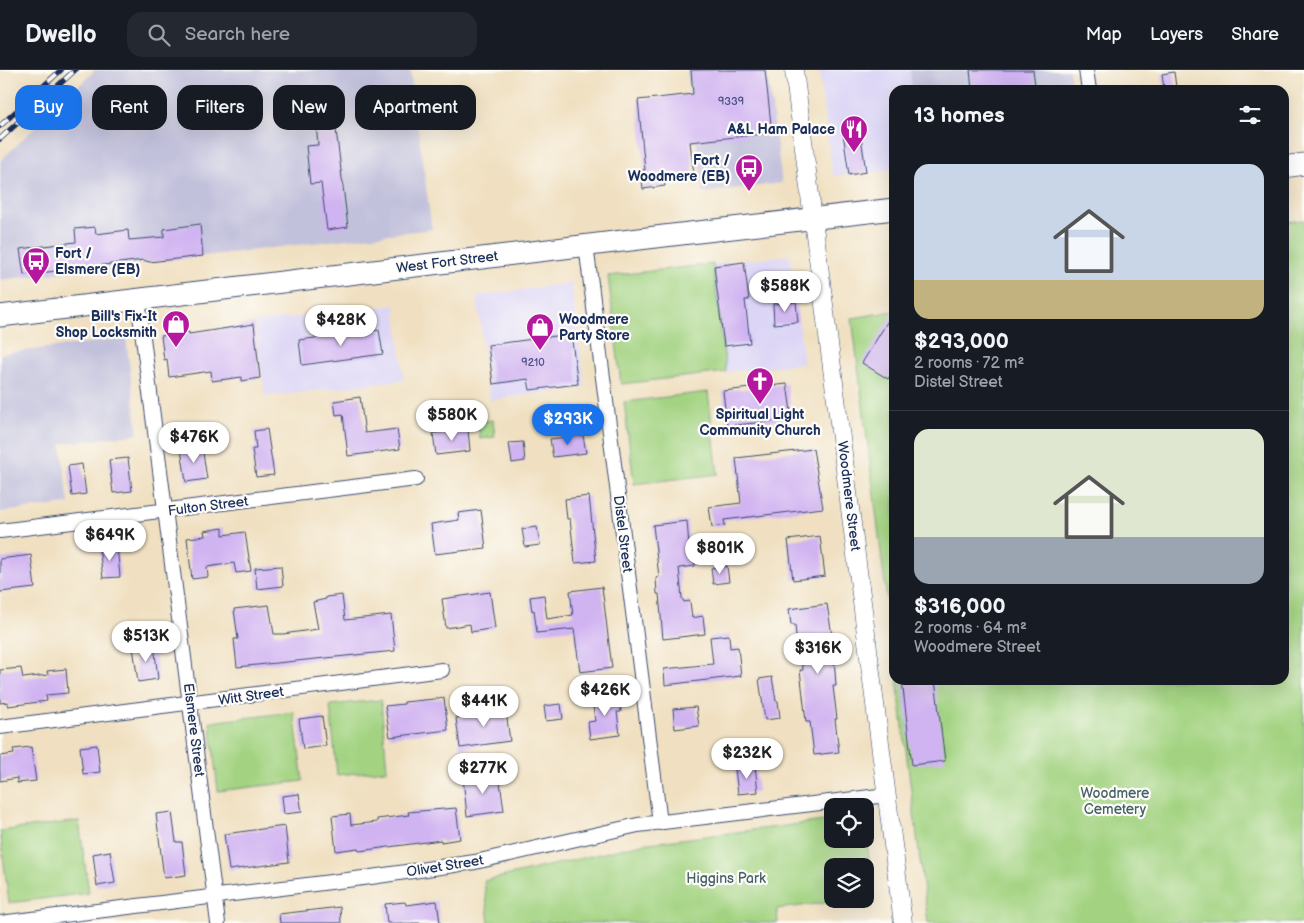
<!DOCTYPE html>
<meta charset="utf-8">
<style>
body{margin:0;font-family:"Balsamiq Sans",sans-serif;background:#242831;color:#f1f3f6;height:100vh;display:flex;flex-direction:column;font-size:19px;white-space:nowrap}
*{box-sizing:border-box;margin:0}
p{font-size:16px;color:#9ea1a6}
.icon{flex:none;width:28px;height:28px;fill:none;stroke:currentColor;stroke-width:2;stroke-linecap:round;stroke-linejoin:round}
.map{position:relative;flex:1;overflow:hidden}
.panel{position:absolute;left:889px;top:15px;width:400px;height:600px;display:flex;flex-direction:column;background:#171b24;border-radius:15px;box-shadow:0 5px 20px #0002}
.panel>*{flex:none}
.top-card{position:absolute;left:15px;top:15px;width:475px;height:45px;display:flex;gap:10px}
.buttons{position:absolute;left:824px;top:728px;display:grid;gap:10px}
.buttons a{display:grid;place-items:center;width:50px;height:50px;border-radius:10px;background:#171b24;box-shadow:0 5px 20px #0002;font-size:25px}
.price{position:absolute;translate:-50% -42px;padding:0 11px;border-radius:18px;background:#fff;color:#222;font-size:16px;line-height:32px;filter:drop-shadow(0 1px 2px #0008)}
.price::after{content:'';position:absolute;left:50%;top:30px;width:15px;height:11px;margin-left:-8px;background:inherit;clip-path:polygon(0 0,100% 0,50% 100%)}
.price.selected{background:#1a73e8;color:#fff}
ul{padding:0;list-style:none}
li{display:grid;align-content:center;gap:10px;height:265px;padding:0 25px}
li+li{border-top:1px solid #363941}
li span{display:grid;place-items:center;height:155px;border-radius:15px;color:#555}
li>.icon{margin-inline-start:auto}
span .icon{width:90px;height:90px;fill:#fffc;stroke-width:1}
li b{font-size:21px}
h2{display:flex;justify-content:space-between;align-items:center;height:60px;padding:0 25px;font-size:21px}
.pill{padding:0 18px;border-radius:15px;background:#171b24;box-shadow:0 5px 20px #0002;font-size:18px;line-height:45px}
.pill.selected{background:#1a73e8;color:#fff}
header{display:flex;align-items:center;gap:30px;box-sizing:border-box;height:70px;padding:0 25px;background:#171b24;border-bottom:1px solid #363941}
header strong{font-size:24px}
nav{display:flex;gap:28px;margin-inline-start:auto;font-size:18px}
.search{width:350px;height:45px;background:#242831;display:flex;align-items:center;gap:12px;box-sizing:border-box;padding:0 18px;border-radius:15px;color:#9ea1a6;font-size:19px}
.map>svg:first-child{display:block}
.built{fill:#dcd5f6}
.industrial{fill:#c2c1dc}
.green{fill:#a3d381;stroke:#5f8170}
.building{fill:#d0b3f1}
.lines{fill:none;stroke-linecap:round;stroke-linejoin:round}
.minor-casing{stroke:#3b4a6d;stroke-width:16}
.tertiary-casing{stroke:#3b4a6d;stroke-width:19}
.primary-casing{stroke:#3b4a6d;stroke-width:23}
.minor{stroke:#fff;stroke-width:14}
.tertiary{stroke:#fff;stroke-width:18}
.primary{stroke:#fff;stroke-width:21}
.rail-casing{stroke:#1b2f5e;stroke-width:5.5}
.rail{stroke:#fdfcf7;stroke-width:4;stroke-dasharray:11;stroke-linecap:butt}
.labels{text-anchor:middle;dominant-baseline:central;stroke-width:4.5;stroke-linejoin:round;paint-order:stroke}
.number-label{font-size:11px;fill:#485083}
.poi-label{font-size:14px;font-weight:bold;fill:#1b2f5e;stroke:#fdfcf7;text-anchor:end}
.street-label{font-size:14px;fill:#1b2f5e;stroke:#fdfcf7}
.park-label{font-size:14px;fill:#446068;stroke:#fdfcf7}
</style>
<header>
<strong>Dwello</strong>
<div class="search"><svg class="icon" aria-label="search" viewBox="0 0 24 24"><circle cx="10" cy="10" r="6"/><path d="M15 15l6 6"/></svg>Search here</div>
<nav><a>Map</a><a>Layers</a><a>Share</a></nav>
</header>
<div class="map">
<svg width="1304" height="853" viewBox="0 0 1304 853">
<rect width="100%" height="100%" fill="#fdfcf7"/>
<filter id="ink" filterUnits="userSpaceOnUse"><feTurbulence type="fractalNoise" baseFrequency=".02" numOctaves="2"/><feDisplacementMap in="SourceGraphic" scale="10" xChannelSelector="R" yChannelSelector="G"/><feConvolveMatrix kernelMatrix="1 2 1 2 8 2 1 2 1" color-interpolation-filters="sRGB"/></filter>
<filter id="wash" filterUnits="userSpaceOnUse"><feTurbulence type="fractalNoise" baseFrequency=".0096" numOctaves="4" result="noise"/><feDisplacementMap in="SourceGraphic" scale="20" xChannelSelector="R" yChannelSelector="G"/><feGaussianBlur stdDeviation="1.12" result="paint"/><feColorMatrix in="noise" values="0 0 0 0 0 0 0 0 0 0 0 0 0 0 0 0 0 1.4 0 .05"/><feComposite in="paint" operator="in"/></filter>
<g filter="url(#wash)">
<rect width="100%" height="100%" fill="#f0e0c1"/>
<path class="built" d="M819 0H910L912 20H894V100L833 106Z
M790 185 804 293 726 302 713 194Z
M571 213 585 317 490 330 477 226Z
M395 235 404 310 265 327 255 252Z"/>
<path class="industrial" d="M95 0H410L432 159 0 210V91Z
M687 0H767L782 113 703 123Z
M910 0H1069L1072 20H912Z
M126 268 138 364 61 374 69 434 0 442V284Z"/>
<path class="green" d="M1304 150V853H928L897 610H1284V152Z
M713 194 726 302 621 314 608 206Z
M894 241V587L852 248Z
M708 322 718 404 634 414 624 332Z
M493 350 495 367 480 369 478 352Z
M381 630 387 700 337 705 330 635Z
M294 642 303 711 218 721 210 652Z
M832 750V769H865V757L874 827 865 828V796H832V829H857L777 839 778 853H489L484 811 642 774Z
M79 751 89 823 9 833 0 761Z"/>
<g id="blocks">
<path class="building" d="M691 0H765L772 63 690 72 694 105 664 108 665 116 643 119 641 100H645L638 30 693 24Z
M970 0H1033L1035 15 991 20H972Z
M1174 2 1176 17 1164 19 1162 4Z
M331 19 348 157 327 160 321 113 310 114 306 76 318 75 315 44 311 45 310 36 301 37 299 23Z
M860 60 866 102 849 105 843 63Z
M200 154 203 186 149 192 143 190 24 205 20 179 76 172 75 159 95 157 96 164 128 160 129 170 164 167V159Z
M744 192 749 230H745L750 273 724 276 714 196Z
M796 232 798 252 774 254 773 234Z
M894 241V300L888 309 862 293Z
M254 254 260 308 242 311V307L212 311 211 301 169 307 167 289 164 290 161 266 189 262V264Z
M379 260 383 284 302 295 299 270Z
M571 264 578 314 530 320 528 309 493 314 488 275Z
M787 314 792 349 727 356 723 321Z
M360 327 365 363 397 359 400 379 348 386 343 344 336 345 334 331Z
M267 359 274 405 256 407 252 379H256L254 361Z
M468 359 470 381 436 385 433 363Z
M583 365 586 383 553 387 550 369Z
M523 372 525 391 512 393 509 373Z
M202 376 207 409 186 412 181 379Z
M813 379 823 438 724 450 725 455 712 457 709 437 741 433 736 388Z
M128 388 132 421 113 423 109 390Z
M82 394 86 424 72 426 68 396Z
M589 426 596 491 575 493 570 449H567L565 429Z
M481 440 486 478 435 484 431 454 459 450 458 443Z
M687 451 689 476 693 475 695 496 679 498 682 528 684 532 690 531 692 548 703 546 705 564 663 569 659 524H657L656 508 659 507 653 455Z
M537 457 540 475 525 477 522 459Z
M223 458V465L245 462 251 501 236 503 234 493 207 497 208 507 192 509 187 468 205 466 204 461Z
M820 466 825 506 793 510 788 470Z
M117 475 120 507 103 508 99 477Z
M31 485 35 518 0 522V489Z
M281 496 283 516 257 519 255 498Z
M727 496 729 512 713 514 711 498Z
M602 517 612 598 580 602 574 559 537 563 534 540 532 541 530 527 544 525 547 549 573 545 570 521Z
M490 522 495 558 471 562 470 554 446 558 442 529Z
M342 525 345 550 391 545 395 581 237 597 234 569H238L234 539 269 535 274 564H283L318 559 313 532 326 529V527Z
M827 534 833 572 836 616H833L837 649H835L839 682 814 685 810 652H806L800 600H803L800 575 797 576 795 555H791L789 539Z
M729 565 730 578 738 577 741 606 665 615 664 599 713 594 710 567Z
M154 574 158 609 138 612 133 577Z
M21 598 23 608 48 605 47 601 66 599 68 623 46 625 47 631 8 636V632L0 633V600Z
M772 607 776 631H778L780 648 765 650 759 609Z
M902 610H935L945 691 912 695Z
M619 624 621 642H617L620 665 590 669 588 652 595 651 592 628Z
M444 628 448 660 390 667 385 636 404 634V632Z
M505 634 510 671 460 678 456 648 483 644V637Z
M561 634 563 649 546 651 544 636Z
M696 637 699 656 675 659 673 639Z
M322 646 326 676 303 679 299 649Z
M97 675 100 702 83 704 80 677Z
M31 677 36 711 17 713V708L0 711V686L14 684 13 679Z
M755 696 758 722 738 724 735 699Z
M499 704 504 741 467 746 463 708Z
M299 724 302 742 284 744 282 726Z
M456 738 460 769 441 772V770L359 781 358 778 336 781 332 746 350 744 351 755 377 752V749L409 745 408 742Z
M172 742 176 772H182L186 805 164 808 156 744Z
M285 756 289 792 229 800 224 764Z
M110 781 115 813 97 816 93 784Z
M437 831 440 853H387L385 834 405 832 406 835Z
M340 837 341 853H280L279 844Z"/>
</g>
</g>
<g filter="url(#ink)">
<use href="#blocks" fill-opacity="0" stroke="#3b4a6d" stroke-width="1"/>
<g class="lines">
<g class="minor-casing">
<path id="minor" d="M1086 0 1089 20
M586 175 660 753
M138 229 218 853
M0 461 416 409
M0 657 442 600
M0 853 371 807 475 792 638 755 887 725"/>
</g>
<g class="tertiary-casing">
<path id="tertiary" d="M794 0 903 853"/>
</g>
<g class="primary-casing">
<path id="primary" d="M1284 97 1304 94
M0 246 664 166 894 139"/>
</g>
<use href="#minor" class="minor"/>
<use href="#tertiary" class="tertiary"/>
<use href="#primary" class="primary"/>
<g class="rail-casing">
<path id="rail" d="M0 56 61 0
M0 69 75 0"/>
</g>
<use href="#rail" class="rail"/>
</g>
</g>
<defs>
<g id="restaurant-pin" transform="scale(1.4375)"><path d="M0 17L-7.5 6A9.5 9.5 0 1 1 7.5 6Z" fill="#b5179e" stroke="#fdfcf7"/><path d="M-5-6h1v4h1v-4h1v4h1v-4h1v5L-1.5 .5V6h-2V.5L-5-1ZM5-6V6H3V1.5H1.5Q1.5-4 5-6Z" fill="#fff"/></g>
<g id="bus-pin" transform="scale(1.4375)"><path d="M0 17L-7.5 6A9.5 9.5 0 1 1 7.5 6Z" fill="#b5179e" stroke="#fdfcf7"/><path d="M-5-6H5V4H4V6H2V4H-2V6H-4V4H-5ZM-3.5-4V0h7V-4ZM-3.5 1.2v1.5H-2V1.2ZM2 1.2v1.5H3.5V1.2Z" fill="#fff"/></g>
<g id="shop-pin" transform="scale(1.4375)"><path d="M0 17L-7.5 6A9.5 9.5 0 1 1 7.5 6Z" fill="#b5179e" stroke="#fdfcf7"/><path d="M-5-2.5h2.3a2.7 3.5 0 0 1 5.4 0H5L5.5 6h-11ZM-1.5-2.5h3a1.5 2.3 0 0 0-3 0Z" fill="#fff"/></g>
<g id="church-pin" transform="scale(1.4375)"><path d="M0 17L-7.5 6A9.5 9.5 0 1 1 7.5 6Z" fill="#b5179e" stroke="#fdfcf7"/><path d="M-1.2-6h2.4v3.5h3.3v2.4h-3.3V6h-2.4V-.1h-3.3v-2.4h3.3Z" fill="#fff"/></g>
</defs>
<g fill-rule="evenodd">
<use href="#restaurant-pin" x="854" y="59"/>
<use href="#bus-pin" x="749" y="98"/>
<use href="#bus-pin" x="36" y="191"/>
<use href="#shop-pin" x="176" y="254"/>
<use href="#shop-pin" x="540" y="257"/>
<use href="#church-pin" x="760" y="311"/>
</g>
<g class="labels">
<g class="number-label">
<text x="731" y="31">9339</text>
<text x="533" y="292">9210</text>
</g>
<g class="poi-label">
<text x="835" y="59">A&amp;L Ham Palace</text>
<text x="730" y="90">Fort /<tspan x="730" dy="16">Woodmere (EB)</tspan></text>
<text x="55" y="183" text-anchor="start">Fort /<tspan x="55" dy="16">Elsmere (EB)</tspan></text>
<text x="157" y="246">Bill's Fix-It<tspan x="157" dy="16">Shop Locksmith</tspan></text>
<text x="559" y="249" text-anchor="start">Woodmere<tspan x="559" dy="16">Party Store</tspan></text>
<text x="760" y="344" text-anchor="middle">Spiritual Light<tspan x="760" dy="16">Community Church</tspan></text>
</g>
<g class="street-label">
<text transform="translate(447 192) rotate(-7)">West Fort Street</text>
<text transform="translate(849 426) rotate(83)">Woodmere Street</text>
<text transform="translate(208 436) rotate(-7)">Fulton Street</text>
<text transform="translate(623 464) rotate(83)">Distel Street</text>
<text transform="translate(251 626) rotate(-8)">Witt Street</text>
<text transform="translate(194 660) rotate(83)">Elsmere Street</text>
<text transform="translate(445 796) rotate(-9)">Olivet Street</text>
</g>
<g class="park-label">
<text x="1115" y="723">Woodmere<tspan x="1115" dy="16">Cemetery</tspan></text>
<text x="726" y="808">Higgins Park</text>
</g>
</g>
</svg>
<div class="buttons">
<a><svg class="icon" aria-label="locate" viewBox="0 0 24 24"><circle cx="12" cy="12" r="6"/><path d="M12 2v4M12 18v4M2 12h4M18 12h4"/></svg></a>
<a><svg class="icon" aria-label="layers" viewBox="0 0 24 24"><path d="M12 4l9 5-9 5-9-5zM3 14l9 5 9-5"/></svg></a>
</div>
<b class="price" style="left:785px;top:243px">$588K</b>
<b class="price" style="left:341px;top:277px">$428K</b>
<b class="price" style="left:452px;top:372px">$580K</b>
<b class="price selected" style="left:568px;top:376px">$293K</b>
<b class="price" style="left:194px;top:394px">$476K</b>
<b class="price" style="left:110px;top:492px">$649K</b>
<b class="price" style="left:720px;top:505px">$801K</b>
<b class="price" style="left:146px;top:593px">$513K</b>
<b class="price" style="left:818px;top:605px">$316K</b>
<b class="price" style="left:605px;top:647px">$426K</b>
<b class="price" style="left:484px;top:658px">$441K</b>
<b class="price" style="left:747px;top:710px">$232K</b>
<b class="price" style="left:483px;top:725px">$277K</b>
<div class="top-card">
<a class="pill selected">Buy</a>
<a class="pill">Rent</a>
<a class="pill">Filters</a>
<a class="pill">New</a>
<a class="pill">Apartment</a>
</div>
<section class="panel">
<h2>13 homes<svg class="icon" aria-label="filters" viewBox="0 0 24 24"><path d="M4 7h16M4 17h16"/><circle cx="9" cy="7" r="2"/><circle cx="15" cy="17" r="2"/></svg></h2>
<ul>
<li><span style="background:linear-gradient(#c9d6e8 75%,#c2b280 0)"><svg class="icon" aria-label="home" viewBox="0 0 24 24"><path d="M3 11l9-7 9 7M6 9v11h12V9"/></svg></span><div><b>$293,000</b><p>2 rooms · 72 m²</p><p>Distel Street</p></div></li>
<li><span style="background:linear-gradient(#dfe7d0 70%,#9aa5b1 0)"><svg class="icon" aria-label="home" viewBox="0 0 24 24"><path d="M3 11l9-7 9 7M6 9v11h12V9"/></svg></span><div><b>$316,000</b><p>2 rooms · 64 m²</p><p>Woodmere Street</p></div></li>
</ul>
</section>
</div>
